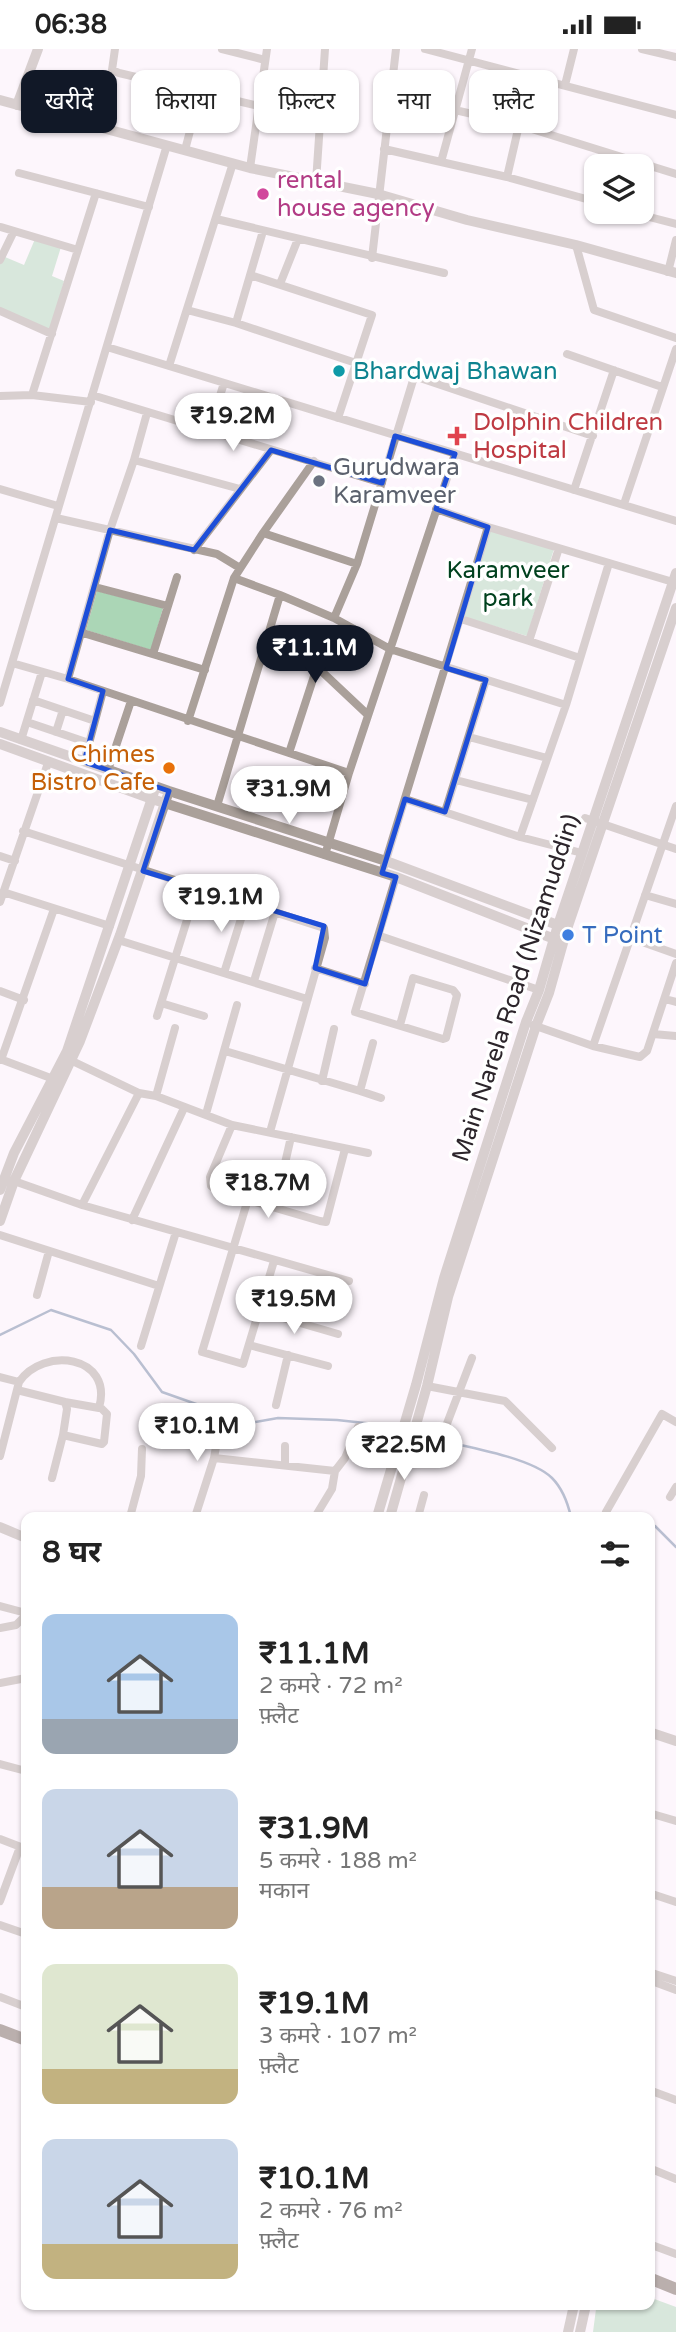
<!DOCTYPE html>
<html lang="hi">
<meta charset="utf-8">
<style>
body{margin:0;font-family:"Varela Round","Noto Sans Devanagari",sans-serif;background:#f2f2f2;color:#222;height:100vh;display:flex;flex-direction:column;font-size:26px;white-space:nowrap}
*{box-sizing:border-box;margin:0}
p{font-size:23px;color:#767676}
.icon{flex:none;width:38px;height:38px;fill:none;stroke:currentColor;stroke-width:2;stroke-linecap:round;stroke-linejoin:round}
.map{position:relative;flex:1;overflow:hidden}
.details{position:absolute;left:21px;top:1463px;width:634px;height:798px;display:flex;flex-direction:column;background:#fff;border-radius:14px;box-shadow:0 2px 5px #0004}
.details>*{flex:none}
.banner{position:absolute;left:21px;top:21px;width:635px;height:63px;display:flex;gap:14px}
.buttons{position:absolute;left:584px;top:105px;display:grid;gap:14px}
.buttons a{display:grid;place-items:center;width:70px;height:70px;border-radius:14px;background:#fff;box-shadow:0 2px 5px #0004;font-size:35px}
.price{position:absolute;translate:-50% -60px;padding:0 16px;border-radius:24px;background:#fff;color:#222;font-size:23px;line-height:46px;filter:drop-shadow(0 2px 4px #0008)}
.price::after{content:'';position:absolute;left:50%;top:42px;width:21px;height:16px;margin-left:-10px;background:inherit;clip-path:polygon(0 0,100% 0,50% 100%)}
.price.active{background:#111827;color:#fff}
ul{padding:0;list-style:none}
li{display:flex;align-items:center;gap:21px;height:175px;padding:0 21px}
li span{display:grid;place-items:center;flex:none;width:196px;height:140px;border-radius:14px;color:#555}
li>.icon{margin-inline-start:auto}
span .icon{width:84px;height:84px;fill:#fffc;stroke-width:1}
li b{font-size:30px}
h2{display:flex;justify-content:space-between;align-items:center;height:84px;padding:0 21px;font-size:30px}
.tag{padding:0 24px;border-radius:14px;background:#fff;box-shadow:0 2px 5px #0004;font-size:24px;line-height:63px}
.tag.active{background:#111827;color:#fff}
.status{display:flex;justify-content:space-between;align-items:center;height:49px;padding:0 35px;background:#fff;direction:ltr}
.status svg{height:19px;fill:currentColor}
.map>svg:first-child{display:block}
.green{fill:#abd6b6}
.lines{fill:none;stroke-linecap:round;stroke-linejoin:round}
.stream{stroke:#677c9e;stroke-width:2.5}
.minor{stroke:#aaa09a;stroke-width:8}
.tertiary{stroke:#aaa09a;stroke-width:10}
.primary{stroke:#69594f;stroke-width:12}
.marked{fill:none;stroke:#1d4ed8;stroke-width:5;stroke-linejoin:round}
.hotel-dot{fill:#d1479c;stroke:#fff;stroke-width:2.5}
.culture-dot{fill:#0f9aa8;stroke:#fff;stroke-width:2.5}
.health-dot{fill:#e0444e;stroke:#fff;stroke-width:2.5}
.worship-dot{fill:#6b7280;stroke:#fff;stroke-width:2.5}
.food-dot{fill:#e8710a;stroke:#fff;stroke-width:2.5}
.shop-dot{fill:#3f7fe0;stroke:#fff;stroke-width:2.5}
.labels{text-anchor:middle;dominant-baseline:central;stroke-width:7;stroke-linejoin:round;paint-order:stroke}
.hotel-label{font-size:24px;fill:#b23c85;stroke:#fff;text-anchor:start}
.culture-label{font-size:24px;fill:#0d838f;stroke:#fff;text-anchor:start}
.health-label{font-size:24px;fill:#be3a42;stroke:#fff;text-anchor:start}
.worship-label{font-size:24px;fill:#5b616d;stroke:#fff;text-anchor:start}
.park-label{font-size:24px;fill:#00411e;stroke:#fff}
.food-label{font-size:24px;fill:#c56008;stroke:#fff;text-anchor:end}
.shop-label{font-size:24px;fill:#366cbe;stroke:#fff;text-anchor:start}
.street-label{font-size:24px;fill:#2c252b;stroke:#fff}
</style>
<div class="status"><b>06:38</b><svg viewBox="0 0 49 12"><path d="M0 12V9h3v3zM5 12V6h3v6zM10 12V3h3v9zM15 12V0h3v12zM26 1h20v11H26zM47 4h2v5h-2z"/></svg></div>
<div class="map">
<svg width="676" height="2283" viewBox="0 0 676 2283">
<rect width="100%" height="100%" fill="#fdf5fc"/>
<path class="green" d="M35 190 61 198 52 227 64 232 50 282 0 260V214L5 208 24 216Z
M490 482 554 500 527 587 464 568Z
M97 542 163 559 151 601 86 581Z
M649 2248 676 2258V2283H593L596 2260 607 2261 608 2256H649Z"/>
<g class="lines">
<path class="stream" d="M0 1286 51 1261 111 1281 134 1305 162 1343 250 1374 278 1369 337 1371 374 1375 399 1382
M416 1386C449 1395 529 1406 552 1429 562 1439 568 1455 571 1468
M649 1477H655L676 1498"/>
<path class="minor" d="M115 0 112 21 119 24 259 57
M222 0 265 11
M425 0 676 66
M642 0 676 8
M565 36 574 0
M391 46 519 76 676 125
M388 65 414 71
M384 100 507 128 597 153
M185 101 200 44
M441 113 472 0
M250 119 267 0
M19 124 149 158
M507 128 519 76
M316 133 325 0
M630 163 676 175
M216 170 444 224
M1 178 78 201
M576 196 594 261 676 289
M372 209 396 0
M0 211 14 182
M668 223 676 191
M250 226 372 266 338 369
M280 235 298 190
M187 261 236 274 356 314
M0 262 52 285
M236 274 263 182
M107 298 676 472
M567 305 662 338
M169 317 233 114
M414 327 593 387
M32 346 96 144
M92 346 382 434
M0 347 32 346 91 353
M209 382 224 334
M134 411 240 440
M0 440 58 457
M574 441 614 321
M624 455 676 300
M436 460 488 478 673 533
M56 469 217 505 240 519
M263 484 357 515
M194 501 271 401
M234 529 280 546 334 569 390 600 566 656
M95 538 168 557
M334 569 357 515 418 315
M461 570 529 592 559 499
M83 584 205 621
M529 592 580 609
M263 603 317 618 368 666
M153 605 177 528
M12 614 68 630 349 724
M68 630 110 481 134 411 147 364
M33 651 95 672
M0 654 167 96
M188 672 234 529 263 484 314 412
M27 673 89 694
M56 683 63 661
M469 688 547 709
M21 691 42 623
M289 704 317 618
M84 713 103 642
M108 721 131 652
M456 731 533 751
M405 750 520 788 582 804
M217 757 280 546
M445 763 486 631
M585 769 676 800
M23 782 324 879 325 889 270 1083
M520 788 566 656 609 514
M325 806 349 724 455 405
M0 807 15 812
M382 824 488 478
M396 828 355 963 443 990 446 989 457 946 453 941 413 929 400 976
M3 843 110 877
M645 846 676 855
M0 853 48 714
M380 887 539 941
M631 889 676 905
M118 891 307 950
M315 919 365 935
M224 924 246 854
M254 932 275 863
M0 942 24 951
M665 950 676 953
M161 954 204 967
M157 967 197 839
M533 976 593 997 640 1008 647 1002 676 914
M653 985 676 987
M593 997 676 757
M225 1002 360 1042 373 994
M66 1009 139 1044 156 1047 232 1076 368 1104
M0 1010 56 1031
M1 1011 54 860
M322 1032 334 980
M360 1042 381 1049
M156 1047 175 979
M206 1065 237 956
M232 1076 210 1128 211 1137 218 1142 320 1172 326 1173 345 1100
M14 1132 82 1156 349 1232
M248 1150 202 1303 243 1315 274 1212
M82 1156 139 1044
M275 1158 291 1088
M132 1171 184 1059
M0 1186 159 1237
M37 1246 49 1202
M259 1262 338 1285
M249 1296 328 1317
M141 1297 176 1183
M0 1328 19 1333
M427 1337 505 1352 552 1399
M17 1341 65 1353 67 1360 63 1386
M276 1356 288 1306
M443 1385 472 1309
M285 1397V1416
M0 1407 19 1333C43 1297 114 1306 99 1359L65 1353
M214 1409 335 1422
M52 1429 63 1386 102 1395 104 1393 107 1365 100 1358
M670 1448 676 1438
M606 1463 662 1365 676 1373
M196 1465 214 1409 221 1370
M130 1468 141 1427 142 1400
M315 1468 332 1440 335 1422 345 1409 358 1378
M418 1468 424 1446
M0 1557 26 1564
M0 1579 16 1576 26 1566
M0 1634 26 1629
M0 1715 26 1722
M649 1764 676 1772
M0 1790 26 1800
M649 1844 676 1853
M0 1852 20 1798
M0 1876 26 1885
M649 1923 676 1932
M649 1931 676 1941
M0 1948 26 1958
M649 2041 676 2051
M649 2119 676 2130
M649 2195 676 2205"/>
<path class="tertiary" d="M0 51 250 119 378 145 467 171 576 196 676 224
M17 56 38 0
M0 683 169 742 386 812 563 878
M0 695 152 750 396 828 557 891
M0 1141 14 1104 67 1002 154 743
M0 1172 14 1132 80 992 120 886 167 748
M377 1468 416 1336 444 1229 526 973 539 941 558 876 676 524
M390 1468 427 1337 448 1248 536 977 549 944 567 880 676 559
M0 1478 26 1489
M649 1683 676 1692
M568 2283 574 2256
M580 2283 586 2256"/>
<path class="primary" d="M0 1981 26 1991
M649 2229 676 2240"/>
</g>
<path d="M0 0H676V2283H0ZM395 387 455 405 436 460 488 478 446 619 486 631 445 763 405 750 382 824 396 828 365 935 315 919 324 877 143 822 169 742 84 713 103 642 68 630 110 481 194 501 271 401 382 434Z" fill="#fdf5fc" fill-opacity=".55" fill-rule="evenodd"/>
<path class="marked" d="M395 387 455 405 436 460 488 478 446 619 486 631 445 763 405 750 382 824 396 828 365 935 315 919 324 877 143 822 169 742 84 713 103 642 68 630 110 481 194 501 271 401 382 434Z"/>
<circle class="hotel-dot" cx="263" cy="145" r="7"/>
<circle class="culture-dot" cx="339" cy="322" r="7"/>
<path class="health-dot" d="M453.5 376.5h7v7h7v7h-7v7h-7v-7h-7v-7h7z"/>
<circle class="worship-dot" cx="319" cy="432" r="7"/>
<circle class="food-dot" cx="169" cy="719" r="7"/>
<circle class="shop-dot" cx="568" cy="886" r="7"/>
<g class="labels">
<g class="hotel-label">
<text x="277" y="131">rental<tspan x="277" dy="28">house agency</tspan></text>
</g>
<g class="culture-label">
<text x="353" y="322">Bhardwaj Bhawan</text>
</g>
<g class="health-label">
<text x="473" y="373">Dolphin Children<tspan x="473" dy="28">Hospital</tspan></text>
</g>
<g class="worship-label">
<text x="333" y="418">Gurudwara<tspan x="333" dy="28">Karamveer</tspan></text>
</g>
<g class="park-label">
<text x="508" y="521">Karamveer<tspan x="508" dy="28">park</tspan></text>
</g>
<g class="food-label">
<text x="155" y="705">Chimes<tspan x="155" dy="28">Bistro Cafe</tspan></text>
</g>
<g class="shop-label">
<text x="582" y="886">T Point</text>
</g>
<g class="street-label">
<text transform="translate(516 939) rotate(-72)">Main Narela Road (Nizamuddin)</text>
</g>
</g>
</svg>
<div class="buttons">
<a><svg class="icon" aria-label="layers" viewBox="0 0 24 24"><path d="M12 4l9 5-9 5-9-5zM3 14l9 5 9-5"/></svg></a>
</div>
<b class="price" style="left:233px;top:404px">₹19.2M</b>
<b class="price active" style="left:315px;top:636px">₹11.1M</b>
<b class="price" style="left:289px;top:777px">₹31.9M</b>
<b class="price" style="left:221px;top:885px">₹19.1M</b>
<b class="price" style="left:268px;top:1171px">₹18.7M</b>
<b class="price" style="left:294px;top:1287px">₹19.5M</b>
<b class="price" style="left:197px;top:1414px">₹10.1M</b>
<b class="price" style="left:404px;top:1433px">₹22.5M</b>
<div class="banner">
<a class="tag active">खरीदें</a>
<a class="tag">किराया</a>
<a class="tag">फ़िल्टर</a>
<a class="tag">नया</a>
<a class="tag">फ़्लैट</a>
</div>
<section class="details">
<h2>8 घर<svg class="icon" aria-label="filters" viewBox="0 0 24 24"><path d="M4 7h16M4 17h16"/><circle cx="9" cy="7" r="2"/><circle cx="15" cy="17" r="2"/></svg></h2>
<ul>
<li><span style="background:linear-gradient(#a9c7e8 75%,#9aa5b1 0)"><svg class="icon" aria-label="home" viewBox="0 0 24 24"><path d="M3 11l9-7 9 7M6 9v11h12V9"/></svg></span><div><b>₹11.1M</b><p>2 कमरे · 72 m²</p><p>फ़्लैट</p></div></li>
<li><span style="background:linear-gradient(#c9d6e8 70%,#b9a48a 0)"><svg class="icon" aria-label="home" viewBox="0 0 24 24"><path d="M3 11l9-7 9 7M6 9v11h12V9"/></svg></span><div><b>₹31.9M</b><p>5 कमरे · 188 m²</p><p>मकान</p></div></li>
<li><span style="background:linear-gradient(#dfe7d0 75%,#c2b280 0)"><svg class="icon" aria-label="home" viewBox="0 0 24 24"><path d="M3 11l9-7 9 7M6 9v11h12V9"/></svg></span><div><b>₹19.1M</b><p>3 कमरे · 107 m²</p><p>फ़्लैट</p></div></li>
<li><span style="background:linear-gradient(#c9d6e8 75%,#c2b280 0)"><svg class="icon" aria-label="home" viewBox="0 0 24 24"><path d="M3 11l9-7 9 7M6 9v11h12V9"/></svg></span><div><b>₹10.1M</b><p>2 कमरे · 76 m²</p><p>फ़्लैट</p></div></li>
</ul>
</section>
</div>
